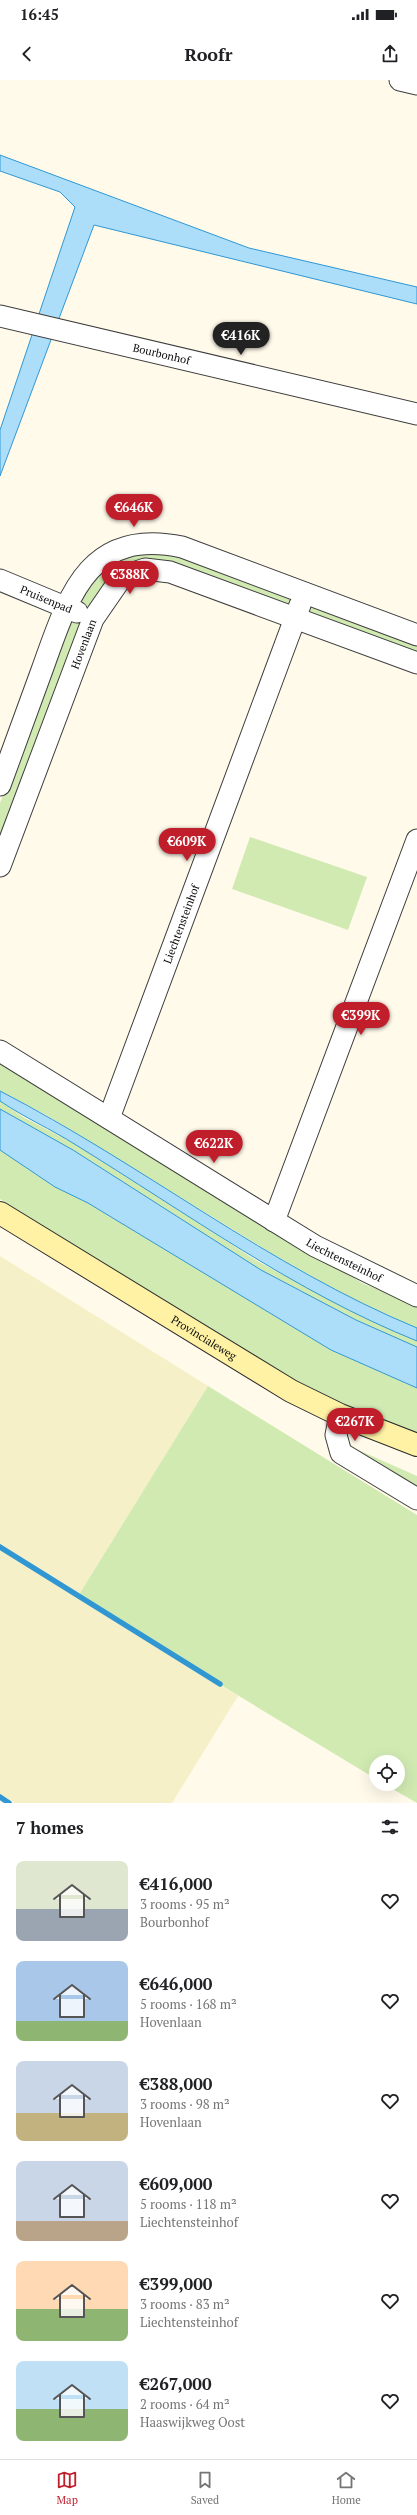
<!DOCTYPE html>
<meta charset="utf-8">
<style>
body{margin:0;font-family:"PT Serif",serif;background:#f2f2f2;color:#202124;height:100vh;display:flex;flex-direction:column;font-size:15px;white-space:nowrap}
*{box-sizing:border-box;margin:0}
p{font-size:13px;color:#757577}
.icon{flex:none;width:22px;height:22px;fill:none;stroke:currentColor;stroke-width:2;stroke-linecap:round;stroke-linejoin:round}
.map{position:relative;height:1723px;overflow:hidden}
.side{display:flex;flex-direction:column;background:#fff;flex:1}
.side>*{flex:none}
.fabs{position:absolute;left:369px;top:1675px;display:grid;gap:8px}
.fabs a{display:grid;place-items:center;width:36px;height:36px;border-radius:50%;background:#fff;box-shadow:0 4px 16px #0002;font-size:20px}
.price{position:absolute;translate:-50% -34px;padding:0 9px;border-radius:14px;background:#c01e2b;color:#fff;font-size:13px;line-height:26px;filter:drop-shadow(0 1px 2px #0008)}
.price::after{content:'';position:absolute;left:50%;top:24px;width:12px;height:9px;margin-left:-6px;background:inherit;clip-path:polygon(0 0,100% 0,50% 100%)}
.price.on{background:#222;color:#fff}
ul{padding:0;list-style:none}
li{display:flex;align-items:center;gap:12px;height:100px;padding:0 16px}
li span{display:grid;place-items:center;flex:none;width:112px;height:80px;border-radius:8px;color:#555}
li>.icon{margin-inline-start:auto}
span .icon{width:48px;height:48px;fill:#fffc;stroke-width:1}
li b{font-size:17px}
h2{display:flex;justify-content:space-between;align-items:center;height:48px;padding:0 16px;font-size:17px}
.status{display:flex;justify-content:space-between;align-items:center;height:28px;padding:0 20px;background:#fff;direction:ltr}
.status svg{height:11px;fill:currentColor}
header{display:flex;justify-content:space-between;align-items:center;height:52px;padding:0 16px;background:#fff;font-size:18px;font-weight:600}
.dock{display:flex;justify-content:space-around;align-items:center;height:56px;border-top:1px solid #e0e0e0;background:#fff;font-size:11px;color:#757577}
.dock a{display:grid;justify-items:center;gap:2px}
.dock .on{color:#c01e2b}
.map>svg:first-child{display:block}
.farmland{fill:#f6f0c9}
.green{fill:#d1eab2}
.water{fill:#acdef9;stroke:#3097d3}
.lines{fill:none;stroke-linecap:round;stroke-linejoin:round}
.stream{stroke:#3097d3;stroke-width:5.5}
.minor-casing{stroke:#3e3e3e;stroke-width:23}
.secondary-casing{stroke:#2d2d2d;stroke-width:24}
.minor{stroke:#fff;stroke-width:21}
.secondary{stroke:#fff2a5;stroke-width:22}
.labels{text-anchor:middle;dominant-baseline:central;stroke-width:4;stroke-linejoin:round;paint-order:stroke}
.street-label{font-size:11px;fill:#0b0b0b;stroke:#fff}
</style>
<div class="status"><b>16:45</b><svg viewBox="0 0 49 12"><path d="M0 12V9h3v3zM5 12V6h3v6zM10 12V3h3v9zM15 12V0h3v12zM26 1h20v11H26zM47 4h2v5h-2z"/></svg></div>
<header><svg class="icon" aria-label="back" viewBox="0 0 24 24"><path d="M15 5l-7 7 7 7"/></svg>Roofr<svg class="icon" aria-label="share" viewBox="0 0 24 24"><path d="M12 15V3M7 8l5-5 5 5M5 13v7h14v-7"/></svg></header>
<div class="map">
<svg width="417" height="1723" viewBox="0 0 417 1723">
<rect width="100%" height="100%" fill="#fffaea"/>
<path class="farmland" d="M0 1176 208 1306 77 1518 238 1616 172 1723H15L0 1714Z"/>
<path class="green" d="M161 468 293 515 290 527 146 485 89 527 78 524 80 509 112 479Z
M310 524 417 559V578L308 533Z
M76 541 84 548 0 772V723L65 545Z
M250 757 367 797 348 850 232 809Z
M0 981 146 1070 245 1135 364 1204 417 1225V1248L356 1222 276 1176 48 1036 0 1011Z
M0 1021 23 1037 75 1064 257 1181 347 1229 417 1261V1267L356 1240 261 1190 73 1070 0 1029Z
M0 1070 55 1107 88 1123 331 1270 417 1308V1356L352 1330 284 1295 160 1220 0 1119Z
M208 1306 417 1435V1723L384 1704H398V1682H376V1699L77 1518Z
M356 1369 417 1396V1409Z"/>
<path class="water" d="M0 75 249 168 417 207V224L94 145 0 396V350L75 127 60 112 0 91Z
M0 1011C142 1084 269 1187 417 1248V1261C295 1212 188 1134 76 1065 51 1049 25 1038 0 1021Z
M0 1029 73 1070 261 1190 356 1240 417 1267V1308L331 1270 88 1123 55 1107 0 1070Z"/>
<g class="lines">
<path class="stream" d="M0 1467 220 1604
M0 1717 9 1723"/>
<g class="minor-casing">
<g id="minor">
<path d="M400 0 417 4"/>
<path id="s1" d="M0 236 417 334"/>
<path id="s2" d="M0 500 77 532"/>
<path d="M0 705C14 666 28 628 42 590 68 518 87 447 182 467L417 555"/>
<path id="s3" d="M0 786 93 539 122 497 145 489 170 492 417 583"/>
<path id="s4" d="M0 971 315 1166 417 1216"/>
<path id="s5" d="M109 1038 300 525"/>
<path d="M274 1141 417 760"/>
<path d="M340 1335 336 1355 341 1373 417 1419"/>
</g>
</g>
<g class="secondary-casing">
<g id="secondary">
<path id="s6" d="M0 1133 291 1311 340 1335 417 1365"/>
</g>
</g>
<use href="#minor" class="minor"/>
<use href="#secondary" class="secondary"/>
</g>
<g class="labels">
<g class="street-label">
<text stroke="none"><textPath href="#s1" startOffset="166">Bourbonhof</textPath></text>
<text stroke="none"><textPath href="#s2" startOffset="50">Pruisenpad</textPath></text>
<text stroke="none"><textPath href="#s3" startOffset="237">Hovenlaan</textPath></text>
<text stroke="none"><textPath href="#s5" startOffset="207">Liechtensteinhof</textPath></text>
<text stroke="none"><textPath href="#s4" startOffset="403">Liechtensteinhof</textPath></text>
<text stroke="none"><textPath href="#s6" startOffset="239">Provincialeweg</textPath></text>
</g>
</g>
</svg>
<div class="fabs">
<a><svg class="icon" aria-label="locate" viewBox="0 0 24 24"><circle cx="12" cy="12" r="6"/><path d="M12 2v4M12 18v4M2 12h4M18 12h4"/></svg></a>
</div>
<b class="price on" style="left:241px;top:276px">€416K</b>
<b class="price" style="left:134px;top:448px">€646K</b>
<b class="price" style="left:130px;top:515px">€388K</b>
<b class="price" style="left:187px;top:782px">€609K</b>
<b class="price" style="left:361px;top:956px">€399K</b>
<b class="price" style="left:214px;top:1084px">€622K</b>
<b class="price" style="left:355px;top:1362px">€267K</b>
</div>
<section class="side">
<h2>7 homes<svg class="icon" aria-label="filters" viewBox="0 0 24 24"><path d="M4 7h16M4 17h16"/><circle cx="9" cy="7" r="2"/><circle cx="15" cy="17" r="2"/></svg></h2>
<ul>
<li><span style="background:linear-gradient(#dfe7d0 60%,#9aa5b1 0)"><svg class="icon" aria-label="home" viewBox="0 0 24 24"><path d="M3 11l9-7 9 7M6 9v11h12V9"/></svg></span><div><b>€416,000</b><p>3 rooms · 95 m²</p><p>Bourbonhof</p></div><svg class="icon" aria-label="heart" viewBox="0 0 24 24"><path d="M12 20l-8-8c-3-5 5-10 8-4 3-6 11-1 8 4z"/></svg></li>
<li><span style="background:linear-gradient(#a9c7e8 75%,#8fb573 0)"><svg class="icon" aria-label="home" viewBox="0 0 24 24"><path d="M3 11l9-7 9 7M6 9v11h12V9"/></svg></span><div><b>€646,000</b><p>5 rooms · 168 m²</p><p>Hovenlaan</p></div><svg class="icon" aria-label="heart" viewBox="0 0 24 24"><path d="M12 20l-8-8c-3-5 5-10 8-4 3-6 11-1 8 4z"/></svg></li>
<li><span style="background:linear-gradient(#c9d6e8 65%,#c2b280 0)"><svg class="icon" aria-label="home" viewBox="0 0 24 24"><path d="M3 11l9-7 9 7M6 9v11h12V9"/></svg></span><div><b>€388,000</b><p>3 rooms · 98 m²</p><p>Hovenlaan</p></div><svg class="icon" aria-label="heart" viewBox="0 0 24 24"><path d="M12 20l-8-8c-3-5 5-10 8-4 3-6 11-1 8 4z"/></svg></li>
<li><span style="background:linear-gradient(#c9d6e8 75%,#b9a48a 0)"><svg class="icon" aria-label="home" viewBox="0 0 24 24"><path d="M3 11l9-7 9 7M6 9v11h12V9"/></svg></span><div><b>€609,000</b><p>5 rooms · 118 m²</p><p>Liechtensteinhof</p></div><svg class="icon" aria-label="heart" viewBox="0 0 24 24"><path d="M12 20l-8-8c-3-5 5-10 8-4 3-6 11-1 8 4z"/></svg></li>
<li><span style="background:linear-gradient(#ffd9b3 60%,#8fb573 0)"><svg class="icon" aria-label="home" viewBox="0 0 24 24"><path d="M3 11l9-7 9 7M6 9v11h12V9"/></svg></span><div><b>€399,000</b><p>3 rooms · 83 m²</p><p>Liechtensteinhof</p></div><svg class="icon" aria-label="heart" viewBox="0 0 24 24"><path d="M12 20l-8-8c-3-5 5-10 8-4 3-6 11-1 8 4z"/></svg></li>
<li><span style="background:linear-gradient(#bfe0f5 60%,#8fb573 0)"><svg class="icon" aria-label="home" viewBox="0 0 24 24"><path d="M3 11l9-7 9 7M6 9v11h12V9"/></svg></span><div><b>€267,000</b><p>2 rooms · 64 m²</p><p>Haaswijkweg Oost</p></div><svg class="icon" aria-label="heart" viewBox="0 0 24 24"><path d="M12 20l-8-8c-3-5 5-10 8-4 3-6 11-1 8 4z"/></svg></li>
</ul>
</section>
<nav class="dock">
<a class="on"><svg class="icon" aria-label="map" viewBox="0 0 24 24"><path d="M3 6l6-2 6 2 6-2v14l-6 2-6-2-6 2zM9 4v14M15 6v14"/></svg>Map</a>
<a><svg class="icon" aria-label="saved" viewBox="0 0 24 24"><path d="M7 4h10v16l-5-4-5 4z"/></svg>Saved</a>
<a><svg class="icon" aria-label="home" viewBox="0 0 24 24"><path d="M3 11l9-7 9 7M6 9v11h12V9"/></svg>Home</a>
</nav>
